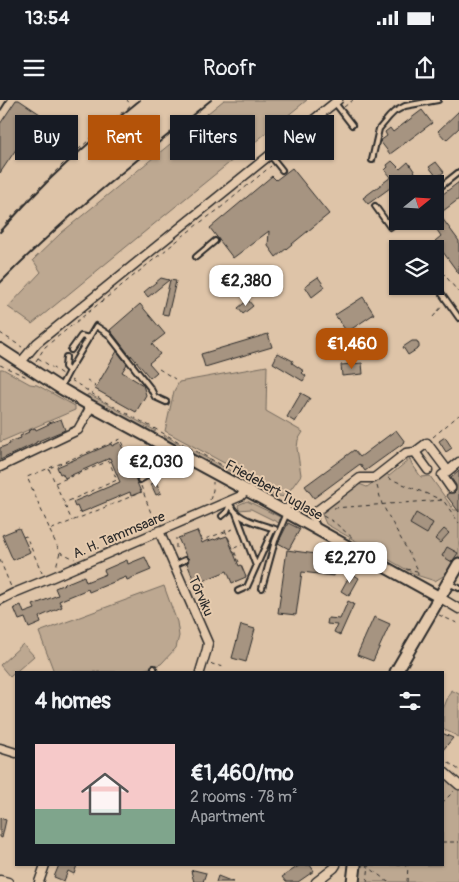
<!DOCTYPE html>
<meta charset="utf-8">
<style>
body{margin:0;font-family:Pangolin,sans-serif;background:#20242c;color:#f1f3f6;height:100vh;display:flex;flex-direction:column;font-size:19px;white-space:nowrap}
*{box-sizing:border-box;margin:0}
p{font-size:16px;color:#9ea1a6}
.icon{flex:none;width:28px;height:28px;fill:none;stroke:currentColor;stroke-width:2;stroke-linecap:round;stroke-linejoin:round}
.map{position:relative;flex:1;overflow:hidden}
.side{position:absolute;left:15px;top:571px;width:429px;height:195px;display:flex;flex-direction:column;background:#171b24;border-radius:0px;box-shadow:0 1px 4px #0004}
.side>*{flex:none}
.hud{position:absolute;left:15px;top:15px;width:430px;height:45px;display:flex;gap:10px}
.needle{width:32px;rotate:72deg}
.tools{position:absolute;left:389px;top:75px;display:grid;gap:10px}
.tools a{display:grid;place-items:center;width:55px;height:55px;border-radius:0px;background:#171b24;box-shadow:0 1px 4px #0004;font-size:25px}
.price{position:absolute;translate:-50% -42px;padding:0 11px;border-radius:10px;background:#fff;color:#222;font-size:16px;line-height:32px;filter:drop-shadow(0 1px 2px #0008)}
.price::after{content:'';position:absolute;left:50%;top:30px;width:15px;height:11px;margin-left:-8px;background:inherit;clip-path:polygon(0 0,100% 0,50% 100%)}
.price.active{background:#b45309;color:#fff}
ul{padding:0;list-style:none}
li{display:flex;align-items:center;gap:15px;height:125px;padding:0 20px}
li span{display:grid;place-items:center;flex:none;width:140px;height:100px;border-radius:0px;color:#555}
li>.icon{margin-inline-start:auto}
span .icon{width:60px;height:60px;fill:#fffc;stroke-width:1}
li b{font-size:21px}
h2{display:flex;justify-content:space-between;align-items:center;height:60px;padding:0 20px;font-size:21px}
.tag{padding:0 18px;border-radius:0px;background:#171b24;box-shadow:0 1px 4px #0004;font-size:18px;line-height:45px}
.tag.active{background:#b45309;color:#fff}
.status{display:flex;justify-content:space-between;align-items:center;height:35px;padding:0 25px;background:#171b24;direction:ltr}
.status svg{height:14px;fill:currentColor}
header{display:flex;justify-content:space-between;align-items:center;height:65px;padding:0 20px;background:#171b24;font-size:22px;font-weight:600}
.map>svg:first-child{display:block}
.green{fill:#bda891;stroke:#746a5e}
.building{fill:#a69481;stroke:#2b2b2b}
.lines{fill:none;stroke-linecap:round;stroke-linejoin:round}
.service-casing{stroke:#2b2b2b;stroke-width:8}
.minor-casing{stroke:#2b2b2b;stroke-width:11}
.tertiary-casing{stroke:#2b2b2b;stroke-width:14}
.secondary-casing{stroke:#2b2b2b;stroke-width:15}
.path{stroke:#2b2b2b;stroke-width:1;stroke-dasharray:4 4;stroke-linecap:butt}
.service{stroke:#e5caad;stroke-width:4}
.minor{stroke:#e5caad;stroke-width:8}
.tertiary{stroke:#e5caad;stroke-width:10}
.secondary{stroke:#e5caad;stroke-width:11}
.rail{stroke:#2b2b2b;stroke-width:2}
.labels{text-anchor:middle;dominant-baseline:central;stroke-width:4;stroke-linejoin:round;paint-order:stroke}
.street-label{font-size:14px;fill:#2b2b2b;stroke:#e5caad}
</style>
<div class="status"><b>13:54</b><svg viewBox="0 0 49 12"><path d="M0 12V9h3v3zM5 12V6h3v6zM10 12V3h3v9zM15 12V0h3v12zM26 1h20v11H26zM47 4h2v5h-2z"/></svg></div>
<header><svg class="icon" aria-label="menu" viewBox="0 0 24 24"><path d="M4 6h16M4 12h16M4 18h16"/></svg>Roofr<svg class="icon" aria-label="share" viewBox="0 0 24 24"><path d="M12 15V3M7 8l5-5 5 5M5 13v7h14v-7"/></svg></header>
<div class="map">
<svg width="459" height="782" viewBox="0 0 459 782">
<rect width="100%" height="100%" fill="#dec4a8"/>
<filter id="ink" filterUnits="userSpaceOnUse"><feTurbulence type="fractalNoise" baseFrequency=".02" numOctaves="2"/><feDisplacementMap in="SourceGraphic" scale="10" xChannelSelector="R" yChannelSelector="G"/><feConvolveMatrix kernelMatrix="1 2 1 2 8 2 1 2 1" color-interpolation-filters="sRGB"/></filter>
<g filter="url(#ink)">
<path class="green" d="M224 0H307L192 93 32 224 8 207 41 172 33 160 61 133Z
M267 266 266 311 303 332 298 340 297 348 301 375 285 397 272 395 246 372 239 371 165 331 174 291 179 282Z
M0 269H3L30 284 37 285 75 306V310L0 342Z
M89 294 156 331 151 333 148 332 86 298 87 295Z
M164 335 238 375 235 376 193 356 165 338Z
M410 359 412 364 421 377 430 376 454 410H458L459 409V456L445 475 435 481 416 475 326 424 321 412 359 384 367 387 386 373 389 376Z
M247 401 280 417 279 423 251 409 239 410 238 405Z
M164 486 177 522 179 536 176 548 161 564 136 572H54L39 532Z
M23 544 34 556 10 577 0 565Z
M451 590 459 594V637L443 629V609Z
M443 674 459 689V782H358L360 765H442Z"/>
<path class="building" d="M16 0H19L40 14 0 73V24Z
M422 10 432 23 390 54 380 41 387 36 385 32 390 28 393 32Z
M459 11V28L446 40 438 31Z
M392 61 400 69 408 62 423 84H404L401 80 368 104 363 98 391 77 385 70 388 67 387 65Z
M436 62 444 72 437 77 429 67Z
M292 68 329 114 276 157 268 146 269 131 233 158 210 128 272 76 276 80Z
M459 82V99L439 114 459 141V174L435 141 441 136 431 121H435V100Z
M318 177 325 187 312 197 305 186Z
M161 178 169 180 148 197 144 192Z
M170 180 176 181 168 215 162 214Z
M363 197 374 214 347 232 335 215Z
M248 200 253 206 243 214 238 208Z
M140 204 165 234 152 244 160 254 149 263 157 272 150 278 131 255V257L110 230Z
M268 234 272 247 205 267 201 254Z
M412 241H417L419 245V248L408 255 403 247Z
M117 251 127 264 122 272 143 285 146 295 136 312 95 289Z
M278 253 293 261 292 263 304 271 302 273 306 276 303 281 273 263Z
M362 263 363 274 342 276 341 265Z
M301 293 310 298 295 322 287 317Z
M61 319 65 330 36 342V343L0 360V348L10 344 9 342 21 338 20 336 29 332 28 331 35 328 36 330 49 324V323Z
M396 330 405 342 365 371 360 364 314 398 305 386 354 350 360 357Z
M445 337 452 348 446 352 439 341Z
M120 342 141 392 131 396 130 392 80 413 77 406 75 407 73 402 120 382 110 358 65 378 62 373 60 374 57 367 111 344 112 346Z
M459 371V412L446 395 449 393H454L456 391V385L451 378Z
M156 382 161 393 156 395 151 384Z
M416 413 433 423 427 434 410 424Z
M288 423 300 429 289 449 278 443Z
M19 428 30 452 13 460 2 435Z
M444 429 449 433 440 443 435 439Z
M197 431 202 443 208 440V441L214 439 215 440 221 437V438L227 436 239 466 241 465 246 477 232 483 227 471 205 480 206 482 196 486 187 463 188 462 189 459 186 456 178 438Z
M447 447 458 453 452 462 442 456Z
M287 450 337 457 334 476 302 472 296 515 278 513Z
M145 457 151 470 127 480 126 477 89 492 88 489 59 501 62 507 39 517 41 523 29 528 25 518 19 520 14 508 21 505 24 513 35 509 33 505 58 495 55 488 84 476 86 482 106 474 104 470 127 460 128 464Z
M351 473 359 478 349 496 341 491Z
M348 501 354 504 340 535 334 532 337 525 327 524 328 518 340 519Z
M374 517 390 524 373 561 357 555Z
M241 525 255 529 246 562 232 558Z
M442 633 453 638 442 651Z
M0 718 6 720 2 738 0 737Z
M59 765H77L74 774 68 771 64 781 54 777Z
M300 765H310L314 771 298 782H286L282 777Z
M194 770 206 773 203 782H194L191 771Z
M218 776 233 782H216Z"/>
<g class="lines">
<g class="service-casing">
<path id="service" d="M335 3 352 25
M270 55 282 70
M372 60 379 29 389 17 394 12 405 6 438 0
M435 91 459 72
M375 106 390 127 398 121
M196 157 215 141
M435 184 459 218
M71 250 81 236 89 238
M66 257 65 267 69 271
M60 288 69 271 96 226 108 234 151 289 155 297 166 302
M140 380C155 372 163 365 175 354
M229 402C236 420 258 423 275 429
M282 407 292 406 295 407 313 417 317 426
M236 413 256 466
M222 416 227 412 230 404
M174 465 185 460
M450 484 459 488
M262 488 275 441 287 413
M238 491 247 487 273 429
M154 568 155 572"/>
</g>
<g class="minor-casing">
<path id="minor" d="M21 262 37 243 338 0
M415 352 428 370
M0 367 78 330 87 314 91 306
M448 371 442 375 451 388
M313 417 318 410 360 378H374L406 353 415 352 427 343 448 371 459 362
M159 431 208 543 207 549 200 572
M439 497 459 509
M0 500 14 493 53 477 241 396 246 390
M0 648 16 653
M442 670 459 685
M0 780 8 782
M39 782 45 765
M316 782 334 768 336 765"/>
</g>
<g class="tertiary-casing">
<path id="tertiary" d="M0 249 60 288 91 306 246 390 439 497"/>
</g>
<g class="secondary-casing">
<path id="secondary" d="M396 572 459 464
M353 782 355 765"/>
</g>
<path class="path" d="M344 7 353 0
M279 58 335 14
M0 130C40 85 82 43 129 7L130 4 127 0
M435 168 444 174 459 193
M433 217 443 205
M0 233 22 247
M38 258 62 274
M36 261 45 247 198 124 218 110 271 66
M0 265 27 277
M159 269 175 279
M71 280 102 300 242 376 255 384
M87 280 95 285 92 293
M433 337 459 315
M49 369 72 421
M137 375 121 339 27 377 50 430 142 392
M388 378 442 400
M55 383 109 361 117 380 64 403
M141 386 155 424
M377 386 382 404 417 468 418 475
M210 400 213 390V382
M334 408 443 400 459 423
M323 416 334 422 354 439
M197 430 202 440 236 428
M225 430 239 462
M50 431 60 452 56 467
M23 437 26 436 42 473
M176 448V438
M234 448 242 445
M60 452 75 459
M0 460 11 487
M406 469 417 471
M439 515 459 524
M211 563 212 564 224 567
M442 658 459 670
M442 703 454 691
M442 742H459
M366 765 388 782
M397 765 406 766V765
M367 782 369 765
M407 782 408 765"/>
<use href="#service" class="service"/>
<use href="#minor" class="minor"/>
<use href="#tertiary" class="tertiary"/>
<use href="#secondary" class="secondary"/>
<path class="rail" d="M0 11 7 0
M0 132C16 114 33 96 50 79 79 51 109 25 140 0
M0 183C65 116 139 59 211 0"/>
</g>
</g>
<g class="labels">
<g class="street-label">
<text transform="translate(274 390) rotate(29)">Friedebert Tuglase</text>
<text transform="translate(119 435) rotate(-23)">A. H. Tammsaare</text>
<text transform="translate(201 496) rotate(66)">Tõrviku</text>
</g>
</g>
</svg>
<div class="tools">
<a><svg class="needle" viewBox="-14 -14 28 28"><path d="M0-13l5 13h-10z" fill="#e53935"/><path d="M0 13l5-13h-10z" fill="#9ea1a6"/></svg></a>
<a><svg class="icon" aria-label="layers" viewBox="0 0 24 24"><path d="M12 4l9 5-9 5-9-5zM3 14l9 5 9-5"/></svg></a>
</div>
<b class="price" style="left:246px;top:207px">€2,380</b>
<b class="price active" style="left:352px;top:270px">€1,460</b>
<b class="price" style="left:156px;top:388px">€2,030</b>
<b class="price" style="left:350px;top:484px">€2,270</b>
<div class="hud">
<a class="tag">Buy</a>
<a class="tag active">Rent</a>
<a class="tag">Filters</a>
<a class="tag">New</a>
</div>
<section class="side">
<h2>4 homes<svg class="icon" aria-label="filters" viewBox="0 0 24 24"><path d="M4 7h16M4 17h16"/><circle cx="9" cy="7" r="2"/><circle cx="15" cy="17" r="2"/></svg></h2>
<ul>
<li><span style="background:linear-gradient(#f6c9c9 65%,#7fa58c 0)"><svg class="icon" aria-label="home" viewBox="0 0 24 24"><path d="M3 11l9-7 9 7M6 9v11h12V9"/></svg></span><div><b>€1,460/mo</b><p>2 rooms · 78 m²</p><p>Apartment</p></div></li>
</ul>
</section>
</div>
